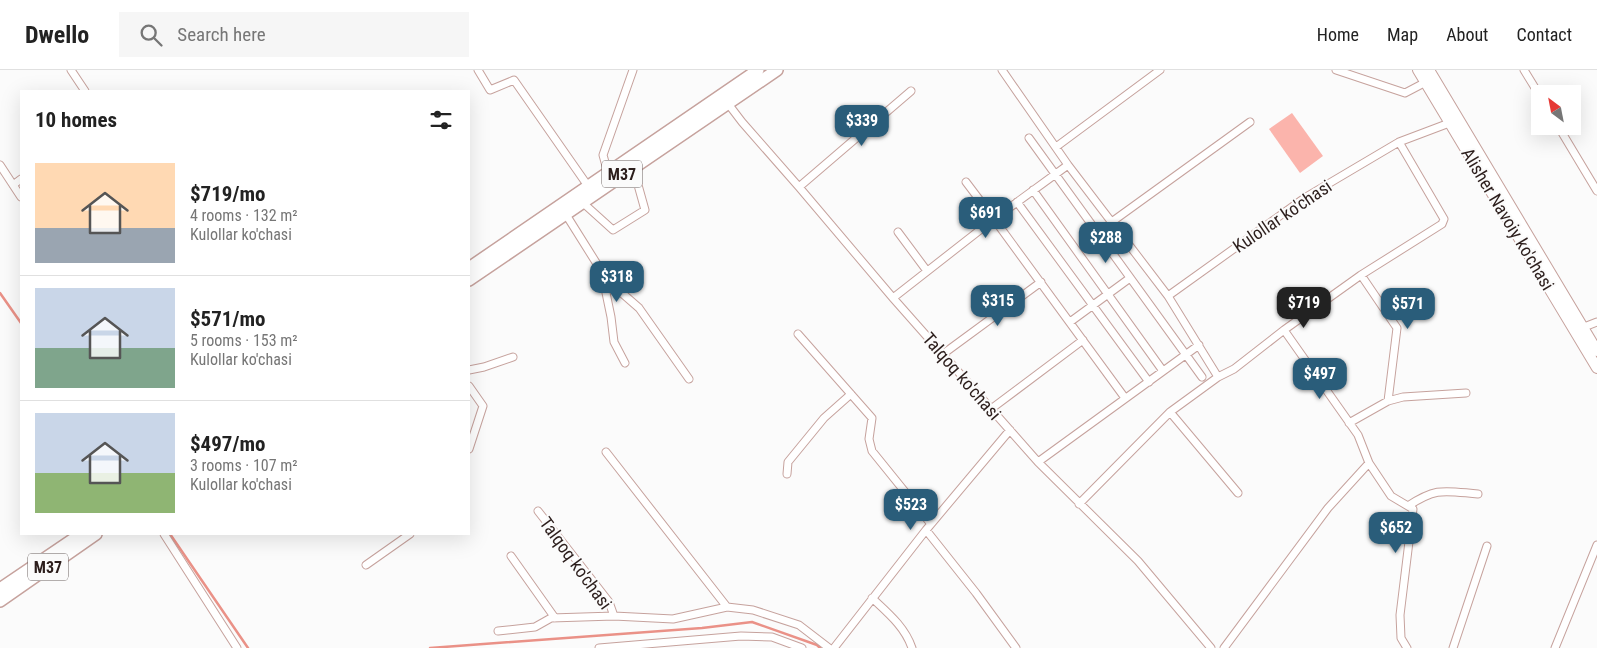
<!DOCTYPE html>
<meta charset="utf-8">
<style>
body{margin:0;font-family:"Roboto Condensed",sans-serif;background:#f6f6f6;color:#222;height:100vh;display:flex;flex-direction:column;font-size:19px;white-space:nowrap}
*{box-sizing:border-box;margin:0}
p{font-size:16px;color:#767676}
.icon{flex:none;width:28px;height:28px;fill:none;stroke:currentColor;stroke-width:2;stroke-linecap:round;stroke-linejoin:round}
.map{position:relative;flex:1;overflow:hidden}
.drawer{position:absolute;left:20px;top:20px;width:450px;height:445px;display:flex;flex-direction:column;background:#fff;border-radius:0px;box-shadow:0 5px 20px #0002}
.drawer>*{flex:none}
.needle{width:32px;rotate:328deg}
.tools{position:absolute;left:1531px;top:15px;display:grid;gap:10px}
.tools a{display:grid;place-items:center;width:50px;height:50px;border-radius:0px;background:#fff;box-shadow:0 5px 20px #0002;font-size:25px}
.price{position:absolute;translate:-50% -42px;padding:0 11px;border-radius:10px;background:#2a5d7a;color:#fff;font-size:16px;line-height:32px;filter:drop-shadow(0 1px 2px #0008)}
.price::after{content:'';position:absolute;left:50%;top:30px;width:15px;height:11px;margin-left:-8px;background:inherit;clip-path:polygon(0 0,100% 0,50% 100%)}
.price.current{background:#222;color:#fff}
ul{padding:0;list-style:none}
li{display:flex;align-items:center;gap:15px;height:125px;padding:0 15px}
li+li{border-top:1px solid #e0e0e0}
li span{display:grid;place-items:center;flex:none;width:140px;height:100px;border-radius:0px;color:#555}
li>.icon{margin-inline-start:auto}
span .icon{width:60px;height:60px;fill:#fffc;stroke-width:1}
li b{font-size:21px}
h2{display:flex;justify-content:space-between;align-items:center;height:60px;padding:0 15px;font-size:21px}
header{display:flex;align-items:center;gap:30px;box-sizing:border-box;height:70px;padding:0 25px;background:#fff;border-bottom:1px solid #e0e0e0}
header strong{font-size:24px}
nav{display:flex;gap:28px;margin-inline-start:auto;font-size:18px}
.search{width:350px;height:45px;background:#f6f6f6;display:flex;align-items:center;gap:12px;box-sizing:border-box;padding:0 18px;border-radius:0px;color:#767676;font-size:19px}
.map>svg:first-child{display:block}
.green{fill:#fbb4ac}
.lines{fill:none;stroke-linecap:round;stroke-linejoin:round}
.stream{stroke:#ea9187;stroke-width:2.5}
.minor-casing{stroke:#c6a29d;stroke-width:9}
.secondary-casing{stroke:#c6a29d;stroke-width:12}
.trunk-casing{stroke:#c6a29d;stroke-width:14}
.minor{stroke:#fff;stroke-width:7}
.secondary{stroke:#fff;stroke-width:10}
.trunk{stroke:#fff;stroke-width:11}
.labels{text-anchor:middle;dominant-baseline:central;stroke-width:4;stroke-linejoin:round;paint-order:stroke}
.shield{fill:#fbfbfb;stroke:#6a605f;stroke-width:1}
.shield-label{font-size:16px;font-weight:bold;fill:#2c1e1c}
.street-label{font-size:18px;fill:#2c1e1c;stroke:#fbfbfb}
</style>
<header>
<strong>Dwello</strong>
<div class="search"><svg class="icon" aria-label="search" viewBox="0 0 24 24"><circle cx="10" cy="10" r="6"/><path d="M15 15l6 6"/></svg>Search here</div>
<nav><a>Home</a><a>Map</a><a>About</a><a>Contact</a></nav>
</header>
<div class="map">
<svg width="1597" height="578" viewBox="0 0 1597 578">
<rect width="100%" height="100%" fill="#fbfbfb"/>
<path class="green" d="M1292 43 1323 86 1300 103 1269 59Z"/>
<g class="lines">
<path class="stream" d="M0 223 21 253
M170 464 248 578
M430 578 702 558 752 552 817 575 820 578"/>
<g class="minor-casing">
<path id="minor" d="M71 0 85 21
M478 0 490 20 514 10 588 116
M1002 0 1068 95 1168 226 1218 307
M1336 0 1405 23 1426 12
M1524 0 1540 26
M726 31 742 52 799 117 893 228 1038 392 1138 491 1211 578
M1558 56 1597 121
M1029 68 1202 307
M1056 77 1160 0
M0 95 21 127
M608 103 603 85 633 0
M966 112 994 149 1125 328
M13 115 21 109
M799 117 911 21
M1033 120 1163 301
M582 132 613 160 645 140 633 97
M1017 132 1149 312
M565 143 607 210 639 238 689 309
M1113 151 1250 52
M898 162 927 201
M1361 205 1397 258 1388 331
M607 210 605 218 611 247 614 272 625 293
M1168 226 1306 127 1399 72 1452 52
M893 228 994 149 1068 95
M1070 252 1130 208
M1579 259 1597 252
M1284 260 1358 365 1369 393 1391 426 1413 439 1400 545 1401 568 1407 578
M798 264 872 348 869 369 872 381 931 454
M943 284 1041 212
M469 300 484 297 513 287
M469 316 483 336 469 379
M991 339 1083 270
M1170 342 1238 423
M1349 353 1388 331 1403 327 1466 323
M606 382 727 537
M1038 392 1199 275
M787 404 788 392 824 348 851 324
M1079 434 1170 342 1218 307 1234 299 1284 260 1361 205 1442 154 1444 149 1399 72
M1408 436C1437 417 1444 421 1478 424
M538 441 609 532 614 546
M926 460 976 523 1016 578
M164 464 237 578
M511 486 555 548
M366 495 410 464
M872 528C888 543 905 557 912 578
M498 561 535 557 551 548 614 546 673 549 727 537 753 540 799 555 829 578
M599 578 741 566 772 567 802 578
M834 578 926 460 1010 360
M1224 578 1328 438 1369 393
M1453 578 1487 476
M1555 578 1597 475"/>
</g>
<g class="secondary-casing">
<path id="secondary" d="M1418 0 1597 298
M1429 0 1597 281"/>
</g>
<g class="trunk-casing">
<path id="trunk" d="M469 198 758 0
M469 210 777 0
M0 519 81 464
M0 531 96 464"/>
</g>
<use href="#minor" class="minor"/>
<use href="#secondary" class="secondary"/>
<use href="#trunk" class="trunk"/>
</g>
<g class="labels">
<g class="shield">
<rect x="602" y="90.5" width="40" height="27" rx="4"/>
<rect x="28" y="483.5" width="40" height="27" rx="4"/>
</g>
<g class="shield-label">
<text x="622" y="104">M37</text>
<text x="48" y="497">M37</text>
</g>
<g class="street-label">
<text transform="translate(1282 146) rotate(-34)">Kulollar ko'chasi</text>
<text transform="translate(1508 149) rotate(59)">Alisher Navoiy ko'chasi</text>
<text transform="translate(962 306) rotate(49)">Talqoq ko'chasi</text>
<text transform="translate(576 493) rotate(54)">Talqoq ko'chasi</text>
</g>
</g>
</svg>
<div class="tools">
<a><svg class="needle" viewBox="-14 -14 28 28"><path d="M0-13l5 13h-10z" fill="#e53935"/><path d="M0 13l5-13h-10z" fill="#767676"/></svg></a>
</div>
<b class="price" style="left:862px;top:77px">$339</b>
<b class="price" style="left:986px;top:169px">$691</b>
<b class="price" style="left:1106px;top:194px">$288</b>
<b class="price" style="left:617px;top:233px">$318</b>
<b class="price" style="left:998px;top:257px">$315</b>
<b class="price current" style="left:1304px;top:259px">$719</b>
<b class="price" style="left:1408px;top:260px">$571</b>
<b class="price" style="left:1320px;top:330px">$497</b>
<b class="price" style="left:911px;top:461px">$523</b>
<b class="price" style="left:1396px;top:484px">$652</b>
<section class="drawer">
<h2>10 homes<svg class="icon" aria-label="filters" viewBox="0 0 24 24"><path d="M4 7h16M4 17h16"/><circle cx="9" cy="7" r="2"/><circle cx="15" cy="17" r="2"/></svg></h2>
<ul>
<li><span style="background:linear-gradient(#ffd9b3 65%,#9aa5b1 0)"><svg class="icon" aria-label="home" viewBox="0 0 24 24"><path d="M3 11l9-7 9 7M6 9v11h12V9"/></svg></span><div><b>$719/mo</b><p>4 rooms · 132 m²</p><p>Kulollar ko'chasi</p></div></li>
<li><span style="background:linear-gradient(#c9d6e8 60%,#7fa58c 0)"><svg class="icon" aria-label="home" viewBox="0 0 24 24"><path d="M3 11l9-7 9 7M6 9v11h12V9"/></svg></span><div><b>$571/mo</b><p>5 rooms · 153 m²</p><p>Kulollar ko'chasi</p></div></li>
<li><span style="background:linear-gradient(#c9d6e8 60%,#8fb573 0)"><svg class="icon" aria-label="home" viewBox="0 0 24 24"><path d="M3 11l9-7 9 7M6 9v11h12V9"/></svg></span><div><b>$497/mo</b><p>3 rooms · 107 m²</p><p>Kulollar ko'chasi</p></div></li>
</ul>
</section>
</div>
